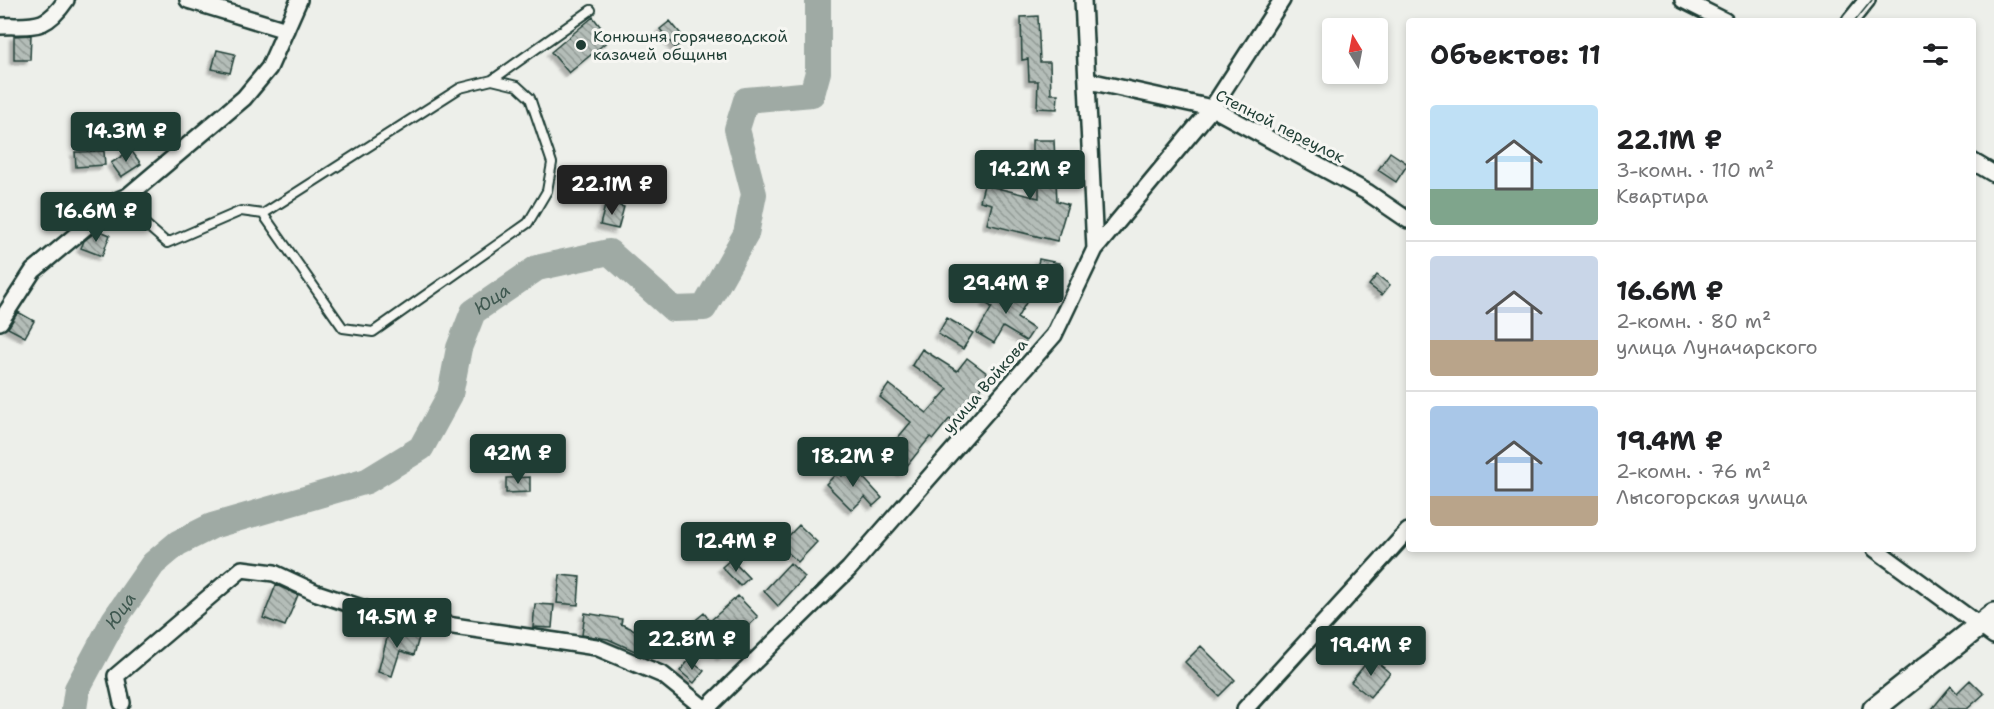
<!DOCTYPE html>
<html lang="ru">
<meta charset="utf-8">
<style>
body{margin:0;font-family:"Shantell Sans",sans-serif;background:#f6f6f6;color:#202124;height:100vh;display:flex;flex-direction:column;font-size:22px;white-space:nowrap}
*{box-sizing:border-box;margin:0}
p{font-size:20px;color:#757577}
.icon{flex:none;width:33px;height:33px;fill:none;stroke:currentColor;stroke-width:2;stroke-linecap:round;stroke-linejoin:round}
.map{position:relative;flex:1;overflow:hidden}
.sheet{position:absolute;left:1406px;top:18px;width:570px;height:534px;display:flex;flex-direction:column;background:#fff;border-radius:6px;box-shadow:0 3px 9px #0003}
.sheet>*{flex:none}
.needle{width:39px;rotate:350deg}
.fabs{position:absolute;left:1322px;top:18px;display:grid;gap:12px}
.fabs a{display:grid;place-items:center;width:66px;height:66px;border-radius:6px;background:#fff;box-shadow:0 3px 9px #0003;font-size:30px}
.price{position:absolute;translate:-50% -51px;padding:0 14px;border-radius:6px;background:#1f3d34;color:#fff;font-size:20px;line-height:39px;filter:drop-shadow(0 2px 3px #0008)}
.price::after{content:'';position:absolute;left:50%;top:36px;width:18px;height:14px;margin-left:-9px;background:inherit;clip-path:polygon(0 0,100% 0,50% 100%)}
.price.current{background:#222;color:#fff}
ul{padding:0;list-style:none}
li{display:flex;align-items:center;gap:18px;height:150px;padding:0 24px}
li+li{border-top:2px solid #e0e0e0}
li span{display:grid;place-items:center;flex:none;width:168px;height:120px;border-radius:6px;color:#555}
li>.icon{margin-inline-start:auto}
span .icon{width:72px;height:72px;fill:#fffc;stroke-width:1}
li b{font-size:26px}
h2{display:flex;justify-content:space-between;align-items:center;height:72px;padding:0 24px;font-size:26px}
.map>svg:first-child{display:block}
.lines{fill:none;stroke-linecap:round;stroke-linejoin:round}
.river{stroke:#9faaa4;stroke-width:26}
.building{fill:url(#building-back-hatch);stroke:#1f3d34;stroke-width:1.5;filter:url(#shadow)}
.lane-casing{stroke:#1f3d34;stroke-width:12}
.street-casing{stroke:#1f3d34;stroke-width:20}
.secondary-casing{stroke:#1f3d34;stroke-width:26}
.lane{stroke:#f6f6f2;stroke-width:8}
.street{stroke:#f6f6f2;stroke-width:15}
.secondary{stroke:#f6f6f2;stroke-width:21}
.tram{stroke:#1f3d34;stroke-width:1.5}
.poi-dot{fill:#1f3d34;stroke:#f6f6f2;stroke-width:2}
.labels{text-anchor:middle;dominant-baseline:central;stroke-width:6;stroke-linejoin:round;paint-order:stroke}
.poi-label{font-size:16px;fill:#1f3d34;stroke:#f6f6f2;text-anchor:start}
.street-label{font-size:16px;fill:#1f3d34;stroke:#f6f6f2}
.water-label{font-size:18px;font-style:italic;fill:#3f5850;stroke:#f6f6f2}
</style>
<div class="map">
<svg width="1994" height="709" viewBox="0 0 1994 709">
<defs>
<pattern id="building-back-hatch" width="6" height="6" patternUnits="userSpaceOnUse" patternTransform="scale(1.5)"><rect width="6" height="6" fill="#b4bdb8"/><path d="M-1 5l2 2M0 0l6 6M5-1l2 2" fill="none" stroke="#929b96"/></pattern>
<filter id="shadow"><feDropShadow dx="-4" dy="4" stdDeviation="1.5" flood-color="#0004"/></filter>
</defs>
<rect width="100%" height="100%" fill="#edefea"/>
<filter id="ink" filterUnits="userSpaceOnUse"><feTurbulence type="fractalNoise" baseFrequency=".0167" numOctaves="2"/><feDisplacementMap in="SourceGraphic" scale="12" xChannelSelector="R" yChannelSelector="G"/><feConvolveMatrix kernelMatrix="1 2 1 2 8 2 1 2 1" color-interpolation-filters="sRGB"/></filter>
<g filter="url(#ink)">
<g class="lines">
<path class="river" id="s1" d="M74 709 77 689 114 620 153 564 178 543 212 526 367 481 421 448 450 395 459 348 473 312 537 268 609 252 673 309 704 308 746 234 754 194 737 129 746 100 812 94 818 72V0"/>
</g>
<path class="building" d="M1038 16 1040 62H1050L1051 94H1058L1057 109 1037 108 1038 81H1029L1028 59 1022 60 1021 17Z
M593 17 610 39 569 73 551 52Z
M670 21 685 39 675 48 660 29Z
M31 35 30 60H14V36Z
M217 50 235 54 230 73 212 69Z
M1032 140H1054L1057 201 1068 204 1057 241 987 224 992 204 980 201 984 185 1039 198V156L1032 157Z
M131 150 141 164 121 177 111 163Z
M104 151 105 165 76 167 75 152Z
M1390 152 1408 164 1396 182 1378 170Z
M606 202 624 207 618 229 600 225Z
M98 230 110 235 102 256 81 248 84 241Z
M1039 259 1059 263 1056 276 1036 272Z
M1377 275 1390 285 1382 295 1369 285Z
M1020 283 1033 291 1017 318 1034 329 1026 341 1003 327 994 343 977 333 992 307 985 303 993 289 1010 299Z
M18 312 34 321 25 337 8 328Z
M947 318 973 333 963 349 938 334Z
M922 349 957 371 967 358 991 376 953 421 950 418 933 439 930 437 902 472 875 452 883 442 890 447 911 422 880 397 889 384 927 413 948 389 912 365Z
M859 442 873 453 865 462 852 451Z
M856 463 863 472 860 474 882 498 873 506 865 497 852 510 826 484 838 472 842 476Z
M530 477V492L506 493V478Z
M799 525 817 542 798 562 780 545Z
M731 559 749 578 740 586 722 567Z
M790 563 805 577 778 606 764 591Z
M560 575 580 577 578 605 557 603Z
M276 585 298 595 285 626 263 618Z
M738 596 758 617 730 643 732 646 721 656 692 623 704 613 710 621Z
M535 604 554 605 552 628 533 627Z
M585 613 622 619 621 624 642 633 635 651 608 639 582 635Z
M390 627 420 634 414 655 400 651 392 676 378 672Z
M1201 646 1235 680 1219 696 1185 662Z
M1371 657 1390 673 1370 697 1351 682Z
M689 660 704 671 694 683 680 671Z
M1970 680 1984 694 1967 709H1932L1951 686 1957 693Z"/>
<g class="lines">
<g class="lane-casing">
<path id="lane" d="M492 80 591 10
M119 201 167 243 241 211 263 214 460 88 492 80 517 86 530 98 552 163 547 191 528 223 373 332 343 328 263 214"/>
</g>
<g class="street-casing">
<path id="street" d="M188 0 286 30
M1683 0 1725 21
M1850 21 1867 0
M0 26C34 25 45 31 66 0
M1089 81 1212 108 1367 192 1408 220
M1972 161 1994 174
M1095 249 1212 108 1282 0
M0 322 33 271 118 200 128 196 244 98 269 68 299 0
M1875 549 1994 636
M122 703 116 676 242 569 274 573 317 593 386 616 596 647 663 675 705 709
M706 709 849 569 1054 335 1095 249 1083 0
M1245 709 1408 531"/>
</g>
<g class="secondary-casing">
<path id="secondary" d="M1874 709 1994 614"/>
</g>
<use href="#lane" class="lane"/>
<use href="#street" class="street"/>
<use href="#secondary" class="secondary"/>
<path class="tram" d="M1855 21 1872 0
M1259 709 1408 542"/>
</g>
</g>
<circle class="poi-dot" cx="581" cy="45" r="6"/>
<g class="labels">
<g class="poi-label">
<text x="593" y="36">Конюшня горячеводской<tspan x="593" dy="18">казачей общины</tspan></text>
</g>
<g class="street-label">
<text transform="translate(1280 126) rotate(27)">Степной переулок</text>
<text transform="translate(985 386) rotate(-49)">улица Войкова</text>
</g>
<g class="water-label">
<text stroke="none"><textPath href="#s1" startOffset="632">Юца</textPath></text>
<text stroke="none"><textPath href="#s1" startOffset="110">Юца</textPath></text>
</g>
</g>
</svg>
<div class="fabs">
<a><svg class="needle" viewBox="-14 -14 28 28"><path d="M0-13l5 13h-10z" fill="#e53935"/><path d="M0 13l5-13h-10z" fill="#757577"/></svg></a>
</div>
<b class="price" style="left:126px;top:163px">14.3M ₽</b>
<b class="price" style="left:1030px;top:201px">14.2M ₽</b>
<b class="price current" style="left:612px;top:216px">22.1M ₽</b>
<b class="price" style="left:96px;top:243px">16.6M ₽</b>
<b class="price" style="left:1006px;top:315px">29.4M ₽</b>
<b class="price" style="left:518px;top:485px">42M ₽</b>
<b class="price" style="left:853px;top:488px">18.2M ₽</b>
<b class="price" style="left:736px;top:573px">12.4M ₽</b>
<b class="price" style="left:397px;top:649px">14.5M ₽</b>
<b class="price" style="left:692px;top:671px">22.8M ₽</b>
<b class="price" style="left:1371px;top:677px">19.4M ₽</b>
<section class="sheet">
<h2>Объектов: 11<svg class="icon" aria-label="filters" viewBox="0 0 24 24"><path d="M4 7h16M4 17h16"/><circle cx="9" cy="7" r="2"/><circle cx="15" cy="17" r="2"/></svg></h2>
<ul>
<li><span style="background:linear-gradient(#bfe0f5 70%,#7fa58c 0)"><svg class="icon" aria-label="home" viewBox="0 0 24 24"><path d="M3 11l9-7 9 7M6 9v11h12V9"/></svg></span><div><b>22.1M ₽</b><p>3-комн. · 110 m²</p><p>Квартира</p></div></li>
<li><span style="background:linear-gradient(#c9d6e8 70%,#b9a48a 0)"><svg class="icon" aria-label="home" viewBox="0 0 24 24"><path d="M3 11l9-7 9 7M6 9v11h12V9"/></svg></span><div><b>16.6M ₽</b><p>2-комн. · 80 m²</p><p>улица Луначарского</p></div></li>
<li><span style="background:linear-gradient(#a9c7e8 75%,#b9a48a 0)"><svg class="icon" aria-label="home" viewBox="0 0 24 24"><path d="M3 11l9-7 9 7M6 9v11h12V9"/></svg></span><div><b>19.4M ₽</b><p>2-комн. · 76 m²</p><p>Лысогорская улица</p></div></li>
</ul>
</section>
</div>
